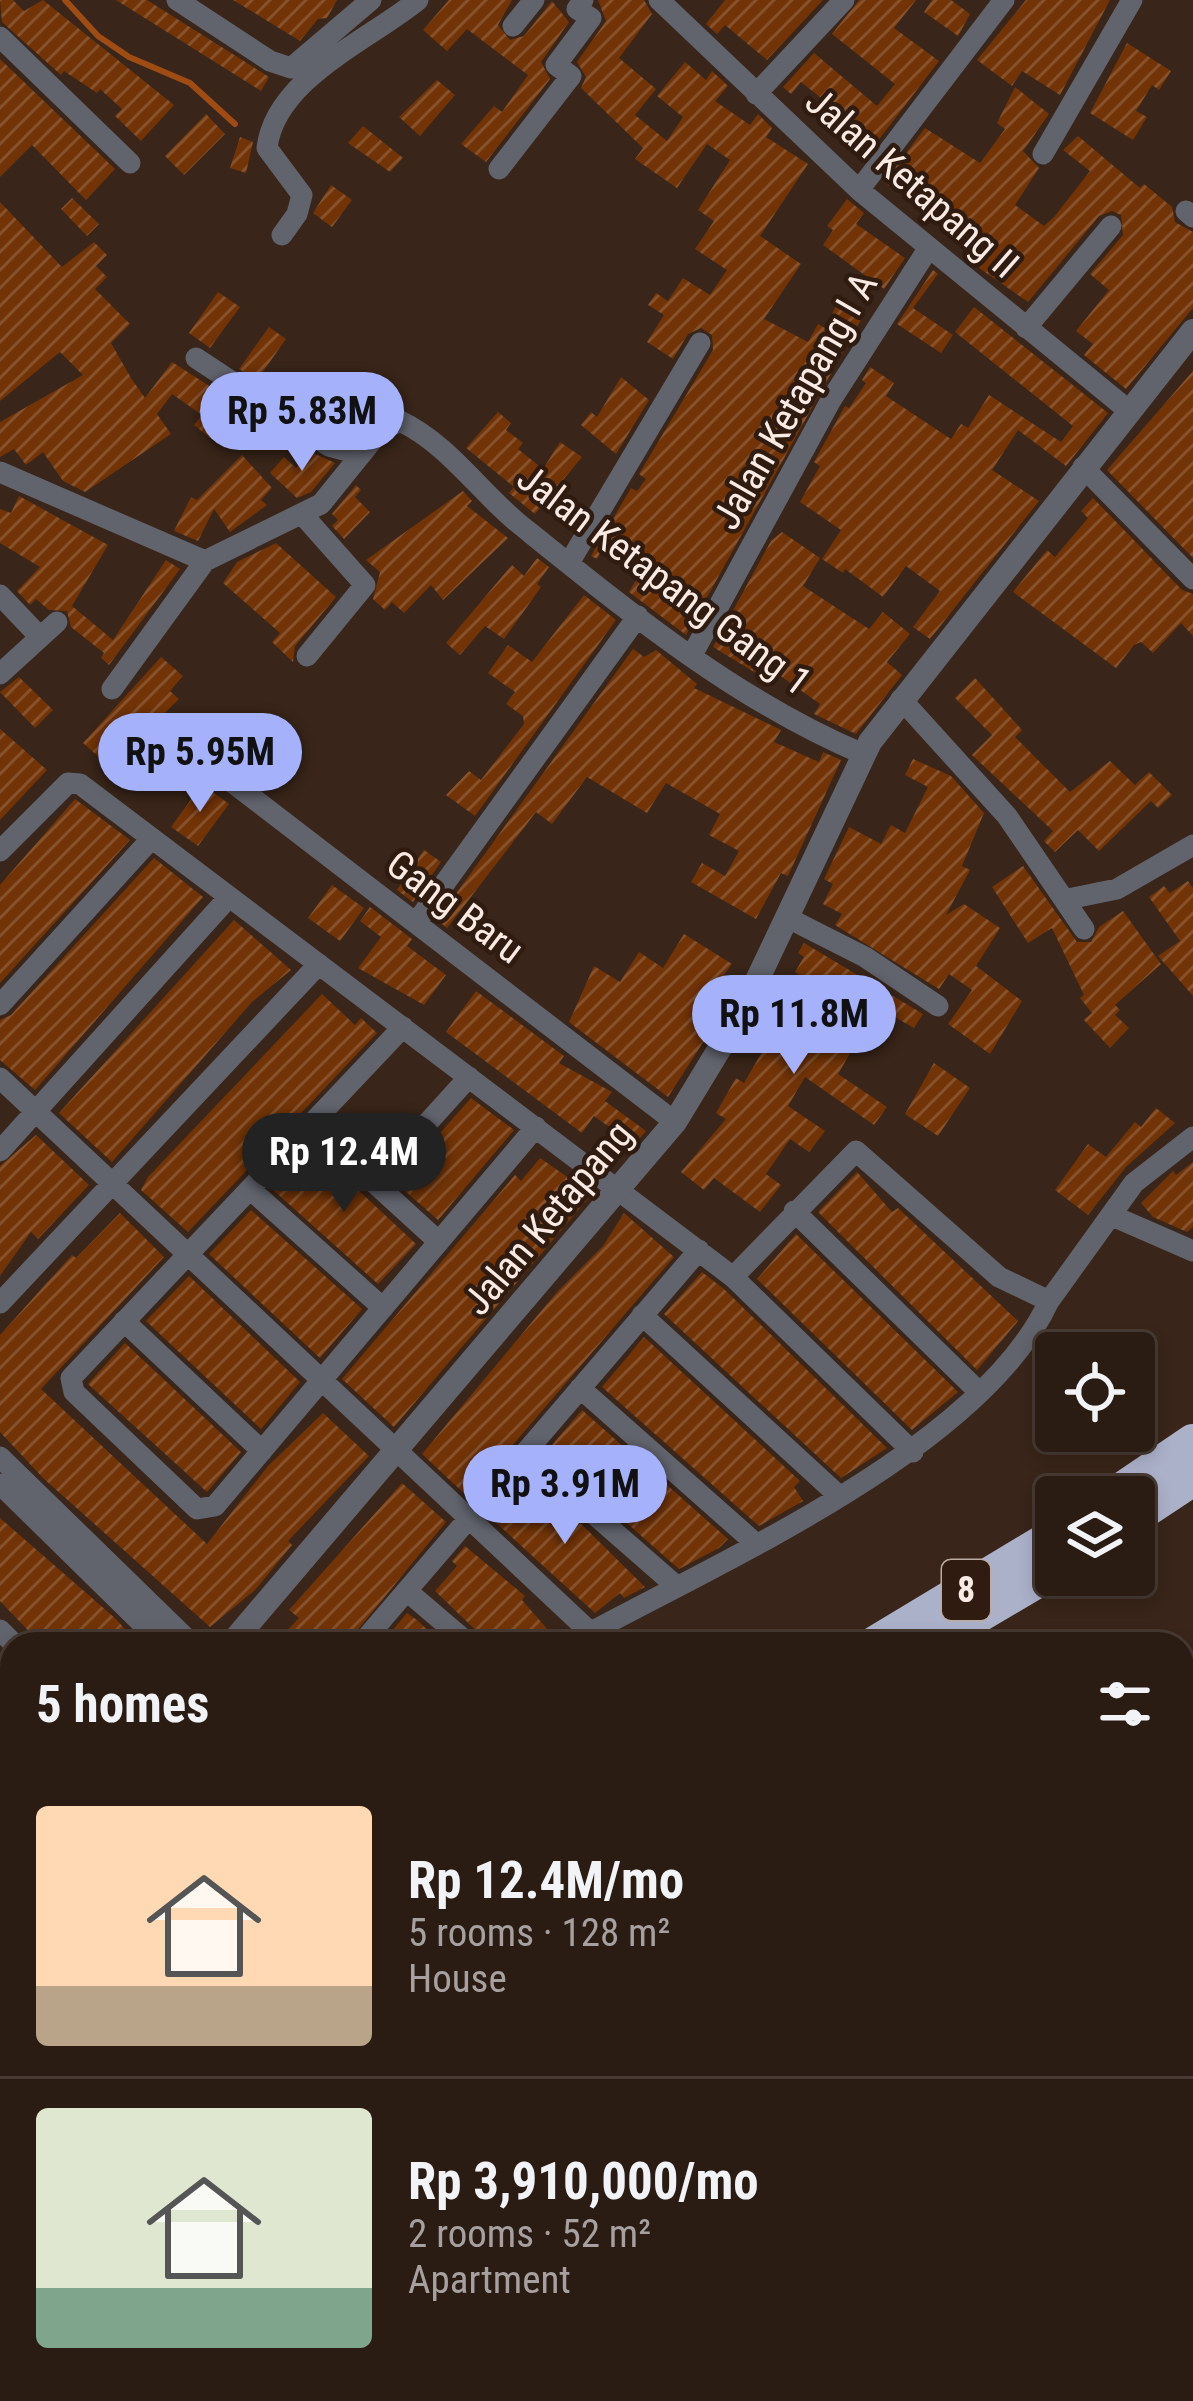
<!DOCTYPE html>
<meta charset="utf-8">
<style>
body{margin:0;font-family:"Roboto Condensed",sans-serif;background:#33251c;color:#f1f3f6;height:100vh;display:flex;flex-direction:column;font-size:45px;white-space:nowrap}
*{box-sizing:border-box;margin:0}
p{font-size:39px;color:#a6a1a0}
.icon{flex:none;width:66px;height:66px;fill:none;stroke:currentColor;stroke-width:2;stroke-linecap:round;stroke-linejoin:round}
.map{position:relative;flex:1;overflow:hidden}
.panel{position:absolute;left:0px;top:1632px;width:1194px;height:771px;display:flex;flex-direction:column;background:#2b1c13;border-radius:36px 36px 0 0;box-shadow:0 6px 18px #0003,0 0 0 3px #473a33}
.panel>*{flex:none}
.fabs{position:absolute;left:1035px;top:1332px;display:grid;gap:24px}
.fabs a{display:grid;place-items:center;width:120px;height:120px;border-radius:12px;background:#2b1c13;box-shadow:0 6px 18px #0003,0 0 0 3px #473a33;font-size:60px}
.price{position:absolute;translate:-50% -102px;padding:0 27px;border-radius:42px;background:#a6b1fc;color:#111;font-size:39px;line-height:78px;filter:drop-shadow(0 3px 6px #0008)}
.price::after{content:'';position:absolute;left:50%;top:72px;width:36px;height:27px;margin-left:-18px;background:inherit;clip-path:polygon(0 0,100% 0,50% 100%)}
.price.on{background:#222;color:#fff}
ul{padding:0;list-style:none}
li{display:flex;align-items:center;gap:36px;height:300px;padding:0 36px}
li+li{border-top:3px solid #473a33}
li span{display:grid;place-items:center;flex:none;width:336px;height:240px;border-radius:12px;color:#555}
li>.icon{margin-inline-start:auto}
span .icon{width:144px;height:144px;fill:#fffc;stroke-width:1}
li b{font-size:51px}
h2{display:flex;justify-content:space-between;align-items:center;height:144px;padding:0 36px;font-size:51px}
.map>svg:first-child{display:block}
.lines{fill:none;stroke-linecap:round;stroke-linejoin:round}
.stream{stroke:#9e4c13;stroke-width:6}
.river{stroke:#9e4c13;stroke-width:33}
.building{fill:url(#building-hatch);fill-rule:evenodd}
.minor{stroke:#61636d;stroke-width:21}
.tertiary{stroke:#61636d;stroke-width:24}
.motorway{stroke:#acb1ca;stroke-width:36}
.labels{text-anchor:middle;dominant-baseline:central;stroke-width:9;stroke-linejoin:round;paint-order:stroke}
.shield{fill:#2f1b10;stroke:#bcada4;stroke-width:3}
.shield-label{font-size:36px;font-weight:bold;fill:#f9ebe4}
.street-label{font-size:39px;fill:#f9ebe4;stroke:#2f1b10}
</style>
<div class="map">
<svg width="1193" height="2401" viewBox="0 0 1193 2401">
<defs>
<pattern id="building-hatch" width="6" height="6" patternUnits="userSpaceOnUse" patternTransform="scale(3)"><rect width="6" height="6" fill="#723407"/><path d="M-1 1l2-2M0 6l6-6M5 7l2-2" fill="none" stroke="#87522b"/></pattern>
</defs>
<rect width="100%" height="100%" fill="#392519"/>
<g class="lines">
<path class="stream" d="M65 0 98 36 129 57 190 83 235 124
M125 2401 148 2391"/>
<path class="river" d="M0 1993 12 1988"/>
</g>
<path class="building" d="M0 0H13L24 11 43 0 174 105 141 141 115 116 122 109 100 89 97 93 64 71 61 75 2 22Z
M116 0H147L269 77 261 91Z
M233 0H337L327 18 318 19 300 41Z
M449 0H512L498 25 510 40 524 36 552 1 569 22 541 62 550 79 486 162 461 144 494 106 502 112 528 75 467 29 447 51 423 30Z
M598 0H644L652 14 619 58 656 89 635 115 667 141 683 117 657 96 685 62 706 80 712 71 728 86 715 101 750 125 758 114 772 128 766 137 808 164 760 236 801 264 764 319 808 342 818 324 825 328 839 300 864 314 686 635 629 592 642 570 602 549 597 559 591 556 631 488 637 491 646 479 639 474 713 350 712 335 701 328 688 334 673 359 647 342 664 315 648 305 656 293 668 301 683 278 710 295 727 270 695 249 714 221 698 210 730 160 707 144 677 188 635 159 643 148 581 88 586 77 577 62 606 21Z
M725 0H823L767 60 725 25 717 34 706 24Z
M859 0H916L894 28 939 61 867 155 826 124 836 110 801 82 791 94 783 87 814 53 877 106 895 84 832 34Z
M932 0H951L970 14 958 36 924 12Z
M1026 0H1110L1060 95 1022 71 1012 86 977 60Z
M1127 43 1171 71 1159 90 1152 85 1136 111 1147 117 1133 140 1090 113Z
M0 59 115 169 86 200 32 145 0 177Z
M437 80 455 95 420 136 399 117Z
M1015 87 1049 114 1023 151 1039 168 1015 205 1044 226 1055 216 1090 171 1063 150 1078 136 1140 188 1144 184 1172 207 1175 222 1193 232V308L1126 389 1084 355 1093 344 1076 331 1109 290 1090 274 1123 235 1121 215 1112 211 1099 216 1028 302 979 268 996 245 958 219 954 224 893 181 889 186 884 182 925 128 980 163 1005 129 997 123Z
M206 114 225 134 184 175 165 156Z
M363 126 403 158 390 172 348 143Z
M240 137 253 142 246 173 230 168Z
M331 185 352 200 332 227 313 213Z
M72 198 99 224 87 236 61 209Z
M847 199 864 213 856 224 905 258 884 289 823 245 833 230 827 226Z
M0 202 62 267 94 242 107 255 96 266 107 277 95 289 130 324 111 343 131 378 145 398 172 362 236 403 210 438 194 425 202 415 172 394 157 414 171 434 85 492 63 481 43 452 26 465 14 449 0 457V422L83 375 60 352 0 401Z
M933 270 938 274 913 308 953 335 941 353 897 324Z
M218 292 240 307 210 348 189 333Z
M974 307 1108 413 1066 466 1018 430 992 470 1039 501 930 639 913 627 940 591 906 566 883 597 845 569 843 573 822 559 841 530 800 502 820 466 814 462 845 406 849 408 866 383 862 380 870 367 894 383 886 396 951 439 961 424 968 428 989 395 1061 442 1073 426 955 332Z
M269 327 286 339 257 380 239 369Z
M1193 371V558L1107 470Z
M621 377 649 400 616 454 581 425 591 412 597 417Z
M498 412 511 423 506 430 523 443 518 449 543 469 560 442 582 457 535 514 509 493 514 487 466 448Z
M311 452 335 463 311 492 297 498 270 473 284 457 296 468Z
M242 455 272 488 261 500 267 505 230 532 214 509 198 541 174 531 191 497 197 500Z
M356 485 361 490 355 497 370 512 344 539 332 526 338 520 332 514Z
M463 491 472 501 467 506 508 538 443 600 431 585 404 613 392 602 385 610 373 599 380 572 366 560Z
M19 496 108 545 72 606 113 640 166 560 180 569 109 665 101 658 104 653 71 627 67 611 49 610 36 599 30 605 17 591 40 567 0 543V509L11 513Z
M1093 498 1182 590 1193 594V636L1181 623 1153 653 1141 642 1134 645 1116 668 1013 592 1047 550 1055 557 1088 518 1081 511Z
M782 532 820 558 803 586 869 629 883 612 910 634 887 662 902 675 856 734 814 714 820 704 775 672 769 681 713 647 771 541Z
M276 543 336 597 295 646 293 662 272 642 280 633 223 583 237 562Z
M537 558 549 567 537 584 541 587 504 639 485 626 460 655 446 643 512 565 524 576Z
M584 595 616 620 475 816 446 795 469 771 481 780 524 724 523 716 506 704 515 692 488 673 508 645 532 662Z
M633 649 644 657 656 650 697 684 694 688 781 730 774 742 819 762 823 752 841 760 788 876 781 873 756 919 691 882 702 863 725 876 739 851 709 835 720 814 666 783 647 813 587 777 552 824 536 812 447 928 437 920Z
M161 657 183 676 170 691 179 699 110 767 83 743Z
M19 677 53 710 35 728 0 692Z
M975 678 1022 730 1015 737 1070 792 1110 761 1135 785 1149 772 1172 795 1158 808 1151 801 1099 851 1078 830 1055 852 1044 841 1053 831 972 755 992 735 955 698Z
M0 729 47 770 0 820Z
M913 759 951 776 984 813 962 866 970 870 946 915 964 904 1000 928 976 966 1022 1001 990 1054 948 1024 972 990 949 974 939 989 835 925 842 914 823 904 833 884 824 879 849 827 881 844 891 825 905 833 928 787 905 775Z
M202 784 229 804 198 846 171 827Z
M75 799 130 840 0 983V885Z
M424 850 441 862 413 902 397 890Z
M154 858 203 897 35 1090 0 1060V1020L11 1015Z
M1023 866 1077 942H1091L1099 927 1123 911 1161 964 1115 1005 1120 1010 1115 1015 1129 1028 1110 1048 1084 1020 1092 1013 1080 998 1084 995 1052 928 1028 943 992 887Z
M1188 881 1193 888V996L1158 956 1180 941 1149 897 1164 886 1170 893Z
M332 885 364 908 340 941 308 918Z
M370 907 412 939 407 946 446 975 424 1005 358 968 381 937 360 921Z
M234 920 291 970 252 1002 112 1162 59 1113Z
M684 934 732 964 694 1014 713 1027 668 1097 569 1022 594 966 620 982 639 952 663 968Z
M804 943 923 1014 914 1028 877 1007 838 1074 887 1107 874 1125 805 1077 788 1106 825 1131 809 1152 790 1139 766 1174 781 1185 760 1212 714 1178 704 1190 681 1172 726 1119 716 1113 736 1078 744 1083 768 1042 756 1035 775 1002 785 1008 803 977 795 972 804 957 798 953ZM832 993 858 1009 840 1041 814 1025Z
M476 991 564 1056 559 1063 612 1092 605 1101 646 1131 634 1145 594 1116 582 1133 446 1032Z
M322 994 355 1025 361 1018 377 1033 188 1232 141 1190 148 1177Z
M934 1063 970 1088 938 1136 905 1114Z
M471 1098 514 1130 438 1220 396 1183Z
M1156 1108 1175 1123 1126 1167 1088 1215 1055 1190 1088 1144 1106 1157 1135 1122 1141 1127Z
M36 1135 89 1185 38 1239 31 1232 0 1276V1166Z
M311 1146 416 1244 378 1284 271 1188Z
M540 1158 592 1194 394 1427 342 1379 515 1175 521 1181Z
M1193 1162V1227L1187 1232 1153 1217 1141 1203 1173 1171 1176 1175Z
M857 1172 892 1212 898 1208 1018 1321 977 1370 818 1212Z
M251 1210 362 1309 320 1358 209 1254Z
M120 1213 164 1257 41 1389 207 1544 268 1466 323 1413 369 1456 288 1541 292 1545 255 1590 210 1627 44 1479 0 1432V1335L72 1255 76 1258Z
M624 1213 674 1257 468 1497 422 1454 557 1292 603 1246Z
M796 1234 958 1392 912 1430 757 1279Z
M702 1272 725 1290 887 1448 841 1478 664 1314Z
M189 1276 300 1382 261 1429 146 1321Z
M644 1337 800 1481 794 1487 803 1501 759 1526 602 1387Z
M125 1343 241 1452 207 1492 88 1384Z
M582 1410 728 1539 719 1548 679 1569 546 1452Z
M526 1475 567 1510 645 1587 624 1598 620 1593 595 1613 493 1520 520 1491 516 1486Z
M402 1483 446 1522 346 1644H274L299 1618 289 1610Z
M0 1518 116 1619 138 1644H96L89 1637 83 1644H41L0 1601Z
M465 1546 525 1596 522 1600 555 1638 554 1644H530L522 1637 516 1644H490L435 1591 457 1566 452 1561Z
M407 1613 417 1620 442 1644H381Z"/>
<g class="lines">
<path class="minor" d="M177 0 270 61 291 68 371 0
M659 0 859 190 1128 410
M513 26 534 0
M0 37 130 163
M756 94 844 0
M1043 154 1132 0
M499 169 571 76 556 65 591 18 577 9 583 0
M859 190 1004 0
M1186 211 1193 217
M282 235 297 214 302 195 267 148C275 79 369 40 418 0
M1026 328 1111 226
M196 358 329 446 359 454
M1083 467 1193 579
M0 472 205 561
M302 514 365 585 307 656
M569 563 700 343
M0 595 40 637
M692 655 831 400 928 249
M0 674 57 622
M112 689 205 561 321 504 380 431 400 421C448 444 478 490 518 523 626 610 735 700 863 754
M901 699 1007 816 1084 929
M190 750 675 1122
M0 851 68 783 80 784 733 1277 913 1452
M1068 899 1117 889 1193 845
M786 917 865 957 938 1006
M416 923 638 616
M0 1005 152 838
M403 1027 71 1378 74 1392 197 1509 215 1506 536 1127
M0 1078 590 1632
M311 1125 439 1242
M0 1151 229 897
M374 1182 469 1077
M250 1189 383 1308
M794 1211 978 1391
M1115 1217 1193 1251
M1049 1301 1134 1183 1193 1137
M0 1303 319 964
M642 1315 838 1495
M124 1321 262 1451
M580 1388 754 1542
M524 1453 675 1585
M0 1457 192 1644
M0 1484 163 1644
M407 1591 469 1644
M0 1630 14 1644
M361 1644 699 1250
M569 1644C711 1565 981 1450 1049 1301L999 1277 856 1151 733 1277
M0 1766 12 1778
M1182 1924H1193
M1182 2074 1193 2058
M0 2298 12 2312
M1182 2301 1193 2283
M1182 2341 1193 2348
M418 2391 433 2401
M479 2391 494 2401
M741 2391 755 2401
M942 2391 956 2401
M71 2401 94 2391
M540 2401 547 2391
M675 2401 682 2391
M1111 2401 1118 2391"/>
<path class="tertiary" d="M231 1644 675 1122 743 1010 870 742 1193 331
M0 1903 12 1892"/>
<path class="motorway" d="M1112 1497 1193 1442
M1134 1517 1193 1478
M875 1644 1056 1535
M929 1644 1056 1569
M0 2107 12 2102
M0 2143 12 2137"/>
</g>
<g class="labels">
<rect class="shield" x="942" y="1560" width="48" height="60" rx="9"/>
<g class="shield-label">
<text x="966" y="1590">8</text>
</g>
<g class="street-label">
<text transform="translate(912 183) rotate(41)">Jalan Ketapang II</text>
<text transform="translate(795 401) rotate(-60)">Jalan Ketapang I A</text>
<text transform="translate(664 580) rotate(37)">Jalan Ketapang Gang 1</text>
<text transform="translate(455 907) rotate(37)">Gang Baru</text>
<text transform="translate(548 1218) rotate(-50)">Jalan Ketapang</text>
</g>
</g>
</svg>
<div class="fabs">
<a><svg class="icon" aria-label="locate" viewBox="0 0 24 24"><circle cx="12" cy="12" r="6"/><path d="M12 2v4M12 18v4M2 12h4M18 12h4"/></svg></a>
<a><svg class="icon" aria-label="layers" viewBox="0 0 24 24"><path d="M12 4l9 5-9 5-9-5zM3 14l9 5 9-5"/></svg></a>
</div>
<b class="price" style="left:302px;top:474px">Rp 5.83M</b>
<b class="price" style="left:200px;top:815px">Rp 5.95M</b>
<b class="price" style="left:794px;top:1077px">Rp 11.8M</b>
<b class="price on" style="left:344px;top:1215px">Rp 12.4M</b>
<b class="price" style="left:565px;top:1547px">Rp 3.91M</b>
<section class="panel">
<h2>5 homes<svg class="icon" aria-label="filters" viewBox="0 0 24 24"><path d="M4 7h16M4 17h16"/><circle cx="9" cy="7" r="2"/><circle cx="15" cy="17" r="2"/></svg></h2>
<ul>
<li><span style="background:linear-gradient(#ffd9b3 75%,#b9a48a 0)"><svg class="icon" aria-label="home" viewBox="0 0 24 24"><path d="M3 11l9-7 9 7M6 9v11h12V9"/></svg></span><div><b>Rp 12.4M/mo</b><p>5 rooms · 128 m²</p><p>House</p></div></li>
<li><span style="background:linear-gradient(#dfe7d0 75%,#7fa58c 0)"><svg class="icon" aria-label="home" viewBox="0 0 24 24"><path d="M3 11l9-7 9 7M6 9v11h12V9"/></svg></span><div><b>Rp 3,910,000/mo</b><p>2 rooms · 52 m²</p><p>Apartment</p></div></li>
</ul>
</section>
</div>
